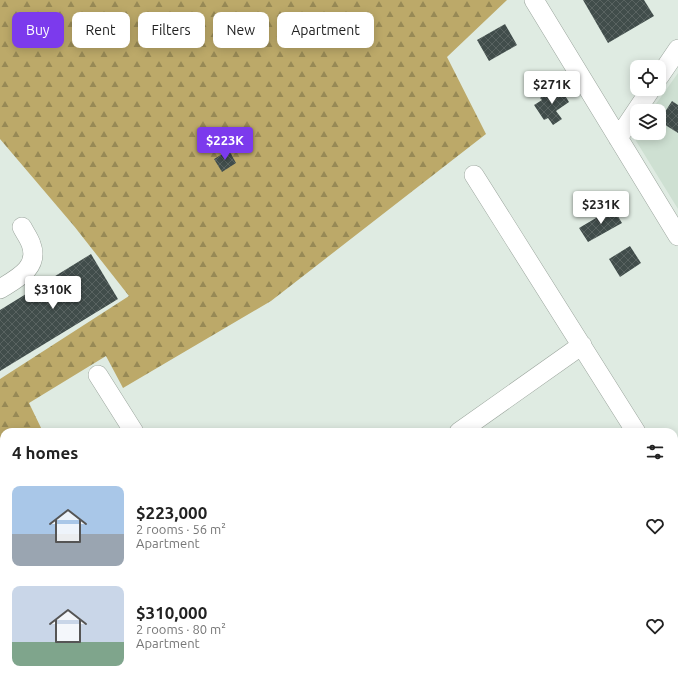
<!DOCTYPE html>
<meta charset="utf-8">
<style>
body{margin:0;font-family:Ubuntu,sans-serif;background:#f6f6f6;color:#222;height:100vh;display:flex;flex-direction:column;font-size:15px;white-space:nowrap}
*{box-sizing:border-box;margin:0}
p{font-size:13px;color:#767676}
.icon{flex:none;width:22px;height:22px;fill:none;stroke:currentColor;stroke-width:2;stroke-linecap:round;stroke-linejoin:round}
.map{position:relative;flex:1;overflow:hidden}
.panel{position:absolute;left:0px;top:428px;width:678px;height:256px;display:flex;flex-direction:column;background:#fff;border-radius:12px 12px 0 0;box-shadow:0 2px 10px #0003}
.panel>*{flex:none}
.banner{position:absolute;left:12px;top:12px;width:400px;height:36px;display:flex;gap:8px}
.tools{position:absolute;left:630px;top:60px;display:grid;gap:8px}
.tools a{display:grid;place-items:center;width:36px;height:36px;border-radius:8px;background:#fff;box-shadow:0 2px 10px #0003;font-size:20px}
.price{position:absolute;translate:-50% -34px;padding:0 9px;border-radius:4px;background:#fff;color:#222;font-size:13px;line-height:26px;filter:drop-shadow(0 1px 2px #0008)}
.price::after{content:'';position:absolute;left:50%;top:24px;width:12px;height:9px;margin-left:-6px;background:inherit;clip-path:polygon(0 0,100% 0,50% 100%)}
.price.active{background:#7c3aed;color:#fff}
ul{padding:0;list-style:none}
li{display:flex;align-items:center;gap:12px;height:100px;padding:0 12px}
li span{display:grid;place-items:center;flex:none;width:112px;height:80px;border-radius:8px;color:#555}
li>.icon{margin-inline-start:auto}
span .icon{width:48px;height:48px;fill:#fffc;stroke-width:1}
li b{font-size:17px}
h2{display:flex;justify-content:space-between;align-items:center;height:48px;padding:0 12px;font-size:17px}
.chip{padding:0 14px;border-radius:8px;background:#fff;box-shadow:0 2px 10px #0003;font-size:14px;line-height:36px}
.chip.active{background:#7c3aed;color:#fff}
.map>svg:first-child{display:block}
.built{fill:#cee0d2}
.forest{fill:url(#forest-firs)}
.building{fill:url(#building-cross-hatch)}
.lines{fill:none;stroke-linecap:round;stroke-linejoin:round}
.minor-casing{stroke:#9ba59d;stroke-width:20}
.major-casing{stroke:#c6c7c6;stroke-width:23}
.highway-casing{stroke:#c6c7c6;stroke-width:23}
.minor{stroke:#fff;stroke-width:19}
.major{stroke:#cedeae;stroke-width:22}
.highway{stroke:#aec878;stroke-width:22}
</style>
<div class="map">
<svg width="678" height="684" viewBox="0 0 678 684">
<defs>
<pattern id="forest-firs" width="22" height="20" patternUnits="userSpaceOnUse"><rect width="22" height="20" fill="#bca969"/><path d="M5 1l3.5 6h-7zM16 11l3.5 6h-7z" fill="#978955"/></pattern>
<pattern id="building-cross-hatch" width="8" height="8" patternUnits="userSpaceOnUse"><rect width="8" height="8" fill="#414d4b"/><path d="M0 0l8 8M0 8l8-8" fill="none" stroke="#596361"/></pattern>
</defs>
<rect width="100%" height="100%" fill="#dfebe2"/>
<path class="built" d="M678 73V209L633 136 637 130V133H659V111H651Z
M0 513 4 519V680H125L128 684H0Z"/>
<path class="forest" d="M0 0H507L447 57 486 134 271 301 123 388 106 356 29 403 43 432H4V462L0 465V379L129 296 74 226 0 139Z"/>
<path class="building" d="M583 0H644L654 16 608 43Z
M505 24 517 45 489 61 477 40Z
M559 86 569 102 556 111 562 119 553 125 548 118 544 120 534 105 542 100 540 98Z
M672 101 678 105V133L659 121Z
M229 150 236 163 222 172 214 159Z
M613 208 622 223 588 242 579 228Z
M630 246 641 263 620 277 609 259Z
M91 254 118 299 0 371V310Z
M0 622 4 627V680H63L65 683 0 684Z"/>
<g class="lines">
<g class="minor-casing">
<path id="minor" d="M534 0 678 236
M659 77 678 49
M618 138 651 89
M474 175 636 432
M0 289C16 279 40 268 31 244 29 238 25 233 22 227
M98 375 134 432
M459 432 582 345
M674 492 678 499
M0 544 4 547
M108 680 110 684
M291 684 292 680
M423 684 430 680"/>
</g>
<g class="major-casing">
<path id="major" d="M674 567 678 565
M485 684 491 680"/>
</g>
<g class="highway-casing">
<path id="highway" d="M674 594 678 592
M674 615 678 613
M674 641 678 639
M506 684 515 680
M563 684 569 680
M604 684 611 680
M672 684 678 679"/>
</g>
<use href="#minor" class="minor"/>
<use href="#major" class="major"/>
<use href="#highway" class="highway"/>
</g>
</svg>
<div class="tools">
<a><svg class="icon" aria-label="locate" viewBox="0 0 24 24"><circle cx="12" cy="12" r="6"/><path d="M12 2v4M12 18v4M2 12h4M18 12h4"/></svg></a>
<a><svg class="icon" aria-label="layers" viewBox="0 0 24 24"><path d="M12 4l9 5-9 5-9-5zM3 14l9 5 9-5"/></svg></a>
</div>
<b class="price" style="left:552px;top:105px">$271K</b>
<b class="price active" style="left:225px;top:161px">$223K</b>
<b class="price" style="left:601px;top:225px">$231K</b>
<b class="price" style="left:53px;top:310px">$310K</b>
<div class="banner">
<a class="chip active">Buy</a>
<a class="chip">Rent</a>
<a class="chip">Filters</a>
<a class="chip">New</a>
<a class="chip">Apartment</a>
</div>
<section class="panel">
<h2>4 homes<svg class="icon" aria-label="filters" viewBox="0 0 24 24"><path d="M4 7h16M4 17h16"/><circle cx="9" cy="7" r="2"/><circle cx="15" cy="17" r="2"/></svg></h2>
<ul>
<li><span style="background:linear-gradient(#a9c7e8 60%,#9aa5b1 0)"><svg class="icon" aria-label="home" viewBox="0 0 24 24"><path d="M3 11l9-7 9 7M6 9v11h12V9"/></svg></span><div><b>$223,000</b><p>2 rooms · 56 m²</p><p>Apartment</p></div><svg class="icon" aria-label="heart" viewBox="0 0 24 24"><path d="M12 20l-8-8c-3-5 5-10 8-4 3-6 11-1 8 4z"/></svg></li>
<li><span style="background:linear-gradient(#c9d6e8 70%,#7fa58c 0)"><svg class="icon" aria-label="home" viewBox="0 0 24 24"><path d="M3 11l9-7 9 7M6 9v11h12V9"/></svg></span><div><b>$310,000</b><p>2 rooms · 80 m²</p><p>Apartment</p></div><svg class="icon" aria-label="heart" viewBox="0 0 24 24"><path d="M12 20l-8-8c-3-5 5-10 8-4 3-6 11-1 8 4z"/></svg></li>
</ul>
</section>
</div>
